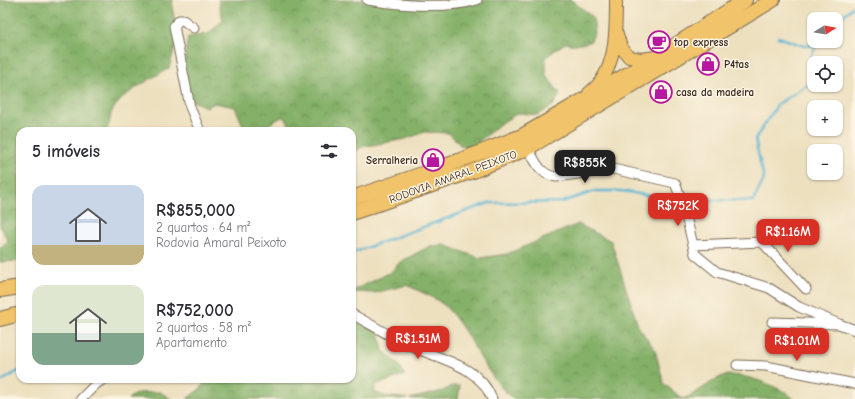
<!DOCTYPE html>
<html lang="pt">
<meta charset="utf-8">
<style>
body{margin:0;font-family:"Comic Neue",sans-serif;background:#f7f7f7;color:#2b2b33;height:100vh;display:flex;flex-direction:column;font-size:15px;white-space:nowrap}
*{box-sizing:border-box;margin:0}
p{font-size:13px;color:#7c7c81}
.icon{flex:none;width:22px;height:22px;fill:none;stroke:currentColor;stroke-width:2;stroke-linecap:round;stroke-linejoin:round}
.map{position:relative;flex:1;overflow:hidden}
.panel{position:absolute;left:16px;top:127px;width:340px;height:256px;display:flex;flex-direction:column;background:#fff;border-radius:12px;box-shadow:0 1px 3px #0004}
.panel>*{flex:none}
.needle{width:26px;rotate:79deg}
.fabs{position:absolute;left:807px;top:12px;display:grid;gap:8px}
.fabs a{display:grid;place-items:center;width:36px;height:36px;border-radius:8px;background:#fff;box-shadow:0 1px 3px #0004;font-size:20px}
.price{position:absolute;translate:-50% -34px;padding:0 9px;border-radius:8px;background:#d93025;color:#fff;font-size:13px;line-height:26px;filter:drop-shadow(0 1px 2px #0008)}
.price::after{content:'';position:absolute;left:50%;top:24px;width:12px;height:9px;margin-left:-6px;background:inherit;clip-path:polygon(0 0,100% 0,50% 100%)}
.price.active{background:#222;color:#fff}
ul{padding:0;list-style:none}
li{display:flex;align-items:center;gap:12px;height:100px;padding:0 16px}
li span{display:grid;place-items:center;flex:none;width:112px;height:80px;border-radius:12px;color:#555}
li>.icon{margin-inline-start:auto}
span .icon{width:48px;height:48px;fill:#fffc;stroke-width:1}
li b{font-size:17px}
h2{display:flex;justify-content:space-between;align-items:center;height:48px;padding:0 16px;font-size:17px}
.map>svg:first-child{display:block}
.forest{fill:url(#forest-crowns);stroke:#606d43}
.lines{fill:none;stroke-linecap:round;stroke-linejoin:round}
.stream{stroke:#54b3d3;stroke-width:2.5}
.minor-casing{stroke:#796a56;stroke-width:11}
.major-casing{stroke:#796a56;stroke-width:14}
.highway-casing{stroke:#796a56;stroke-width:16}
.minor{stroke:#fff;stroke-width:9}
.major{stroke:#f1c36a;stroke-width:12}
.highway{stroke:#f1c36a;stroke-width:14}
.labels{text-anchor:middle;dominant-baseline:central;stroke-width:3;stroke-linejoin:round;paint-order:stroke}
.poi-label{font-size:11px;font-weight:bold;fill:#3b2a1e;stroke:#fcf5e5;text-anchor:start}
.street-label{font-size:11px;fill:#3b2a1e;stroke:#fcf5e5}
</style>
<div class="map">
<svg width="855" height="399" viewBox="0 0 855 399">
<defs>
<pattern id="forest-crowns" width="20" height="18" patternUnits="userSpaceOnUse"><rect width="20" height="18" fill="#84b068"/><path d="M2 6a3 3 0 1 1 6 0M12 15a3 3 0 1 1 6 0" fill="none" stroke="#6d8f55"/></pattern>
</defs>
<rect width="100%" height="100%" fill="#fcf5e5"/>
<filter id="ink" filterUnits="userSpaceOnUse"><feTurbulence type="fractalNoise" baseFrequency=".025" numOctaves="2"/><feDisplacementMap in="SourceGraphic" scale="8" xChannelSelector="R" yChannelSelector="G"/><feConvolveMatrix kernelMatrix="1 2 1 2 8 2 1 2 1" color-interpolation-filters="sRGB"/></filter>
<filter id="wash" filterUnits="userSpaceOnUse"><feTurbulence type="fractalNoise" baseFrequency=".012" numOctaves="4" result="noise"/><feDisplacementMap in="SourceGraphic" scale="16" xChannelSelector="R" yChannelSelector="G"/><feGaussianBlur stdDeviation="0.9" result="paint"/><feColorMatrix in="noise" values="0 0 0 0 0 0 0 0 0 0 0 0 0 0 0 0 0 1.4 0 .05"/><feComposite in="paint" operator="in"/></filter>
<g filter="url(#wash)">
<rect width="100%" height="100%" fill="#ede0bf"/>
<path class="forest" d="M0 0H173L172 7 178 37 169 68C153 78 122 93 112 111 109 117 111 126 105 131H20V261L0 262V248L8 241 0 226Z
M218 0H571L593 17 595 32 590 42 576 45 565 43 546 57V75L560 94 553 106 537 115 518 113 501 123 471 148 460 145 449 133 425 132 405 139 362 147 352 154V131H293L284 116 269 124 266 131H241L244 128 235 107 215 103 206 107 184 97 181 82 188 37 208 34 223 20Z
M578 224 611 241 638 326 655 350 664 384 683 399C699 393 710 381 723 376 740 371 782 387 794 399H513C484 375 473 336 447 308 439 299 418 291 407 285L374 293 352 292V291L391 272 400 262 430 246 444 245 480 258 507 254Z
M352 317 379 332 383 351 397 363 405 375 375 385 374 392 385 396 407 399H187L201 388 207 379H352Z
M452 386H460L458 399H409L443 391Z
M160 392 171 399H128L137 393Z"/>
<g class="lines">
<path class="stream" d="M836 22 855 5
M778 37 804 46 817 45
M683 199 753 201 764 179 755 139 778 104 810 83V59L818 41
M352 253 489 203 562 202 595 191H622L656 197 678 198
M0 382 20 370"/>
</g>
</g>
<g filter="url(#ink)">
<g class="lines">
<g class="minor-casing">
<path id="minor" d="M367 0C400 5 445 10 477 0
M194 28 183 20H179L174 26 190 107 200 131
M528 148C536 162 539 174 556 177L613 169 675 183 683 204 693 245
M806 289 762 242 693 245 695 254 717 272 769 288 799 307 839 324
M352 314C370 324 388 335 406 344 437 359 479 364 492 399
M772 322 839 324 855 330
M737 365 766 366 855 384
M81 399 96 384 104 379"/>
</g>
<g class="major-casing">
<path id="major" d="M617 34 621 47 629 57 641 59 656 57
M589 93C617 73 616 31 616 0"/>
</g>
<g class="highway-casing">
<path id="highway" d="M352 198 443 167 522 136 657 57 745 0
M352 213 473 171 528 148 773 0
M0 290 20 287
M0 319 20 314"/>
</g>
<use href="#minor" class="minor"/>
<use href="#major" class="major"/>
<use href="#highway" class="highway"/>
</g>
</g>
<defs>
<g id="cafe-ring" transform="scale(1.15)"><circle r="9.5" fill="#fcf5e5" stroke="#b5179e" stroke-width="1.5"/><path d="M-5.5-4.5H6V0H3Q3 3.5 0 3.5H-2.5Q-5.5 3.5-5.5 0ZM3-3.2v2h1.7v-2ZM-6 4.5H4V6H-6Z" fill="#b5179e"/></g>
<g id="shop-ring" transform="scale(1.15)"><circle r="9.5" fill="#fcf5e5" stroke="#b5179e" stroke-width="1.5"/><path d="M-5-2.5h2.3a2.7 3.5 0 0 1 5.4 0H5L5.5 6h-11ZM-1.5-2.5h3a1.5 2.3 0 0 0-3 0Z" fill="#b5179e"/></g>
</defs>
<g fill-rule="evenodd">
<use href="#cafe-ring" x="659" y="42"/>
<use href="#shop-ring" x="708" y="64"/>
<use href="#shop-ring" x="661" y="92"/>
<use href="#shop-ring" x="433" y="160"/>
</g>
<g class="labels">
<g class="poi-label">
<text x="674" y="42">top express</text>
<text x="724" y="64">P4tas</text>
<text x="676" y="92">casa da madeira</text>
<text x="418" y="160" text-anchor="end">Serralheria</text>
</g>
<g class="street-label">
<text transform="translate(453 177) rotate(-20)">RODOVIA AMARAL PEIXOTO</text>
</g>
</g>
</svg>
<div class="fabs">
<a><svg class="needle" viewBox="-14 -14 28 28"><path d="M0-13l5 13h-10z" fill="#e53935"/><path d="M0 13l5-13h-10z" fill="#7c7c81"/></svg></a>
<a><svg class="icon" aria-label="locate" viewBox="0 0 24 24"><circle cx="12" cy="12" r="6"/><path d="M12 2v4M12 18v4M2 12h4M18 12h4"/></svg></a>
<a>+</a>
<a>−</a>
</div>
<b class="price active" style="left:585px;top:184px">R$855K</b>
<b class="price" style="left:678px;top:227px">R$752K</b>
<b class="price" style="left:788px;top:253px">R$1.16M</b>
<b class="price" style="left:418px;top:360px">R$1.51M</b>
<b class="price" style="left:797px;top:362px">R$1.01M</b>
<section class="panel">
<h2>5 imóveis<svg class="icon" aria-label="filters" viewBox="0 0 24 24"><path d="M4 7h16M4 17h16"/><circle cx="9" cy="7" r="2"/><circle cx="15" cy="17" r="2"/></svg></h2>
<ul>
<li><span style="background:linear-gradient(#c9d6e8 75%,#c2b280 0)"><svg class="icon" aria-label="home" viewBox="0 0 24 24"><path d="M3 11l9-7 9 7M6 9v11h12V9"/></svg></span><div><b>R$855,000</b><p>2 quartos · 64 m²</p><p>Rodovia Amaral Peixoto</p></div></li>
<li><span style="background:linear-gradient(#dfe7d0 60%,#7fa58c 0)"><svg class="icon" aria-label="home" viewBox="0 0 24 24"><path d="M3 11l9-7 9 7M6 9v11h12V9"/></svg></span><div><b>R$752,000</b><p>2 quartos · 58 m²</p><p>Apartamento</p></div></li>
</ul>
</section>
</div>
